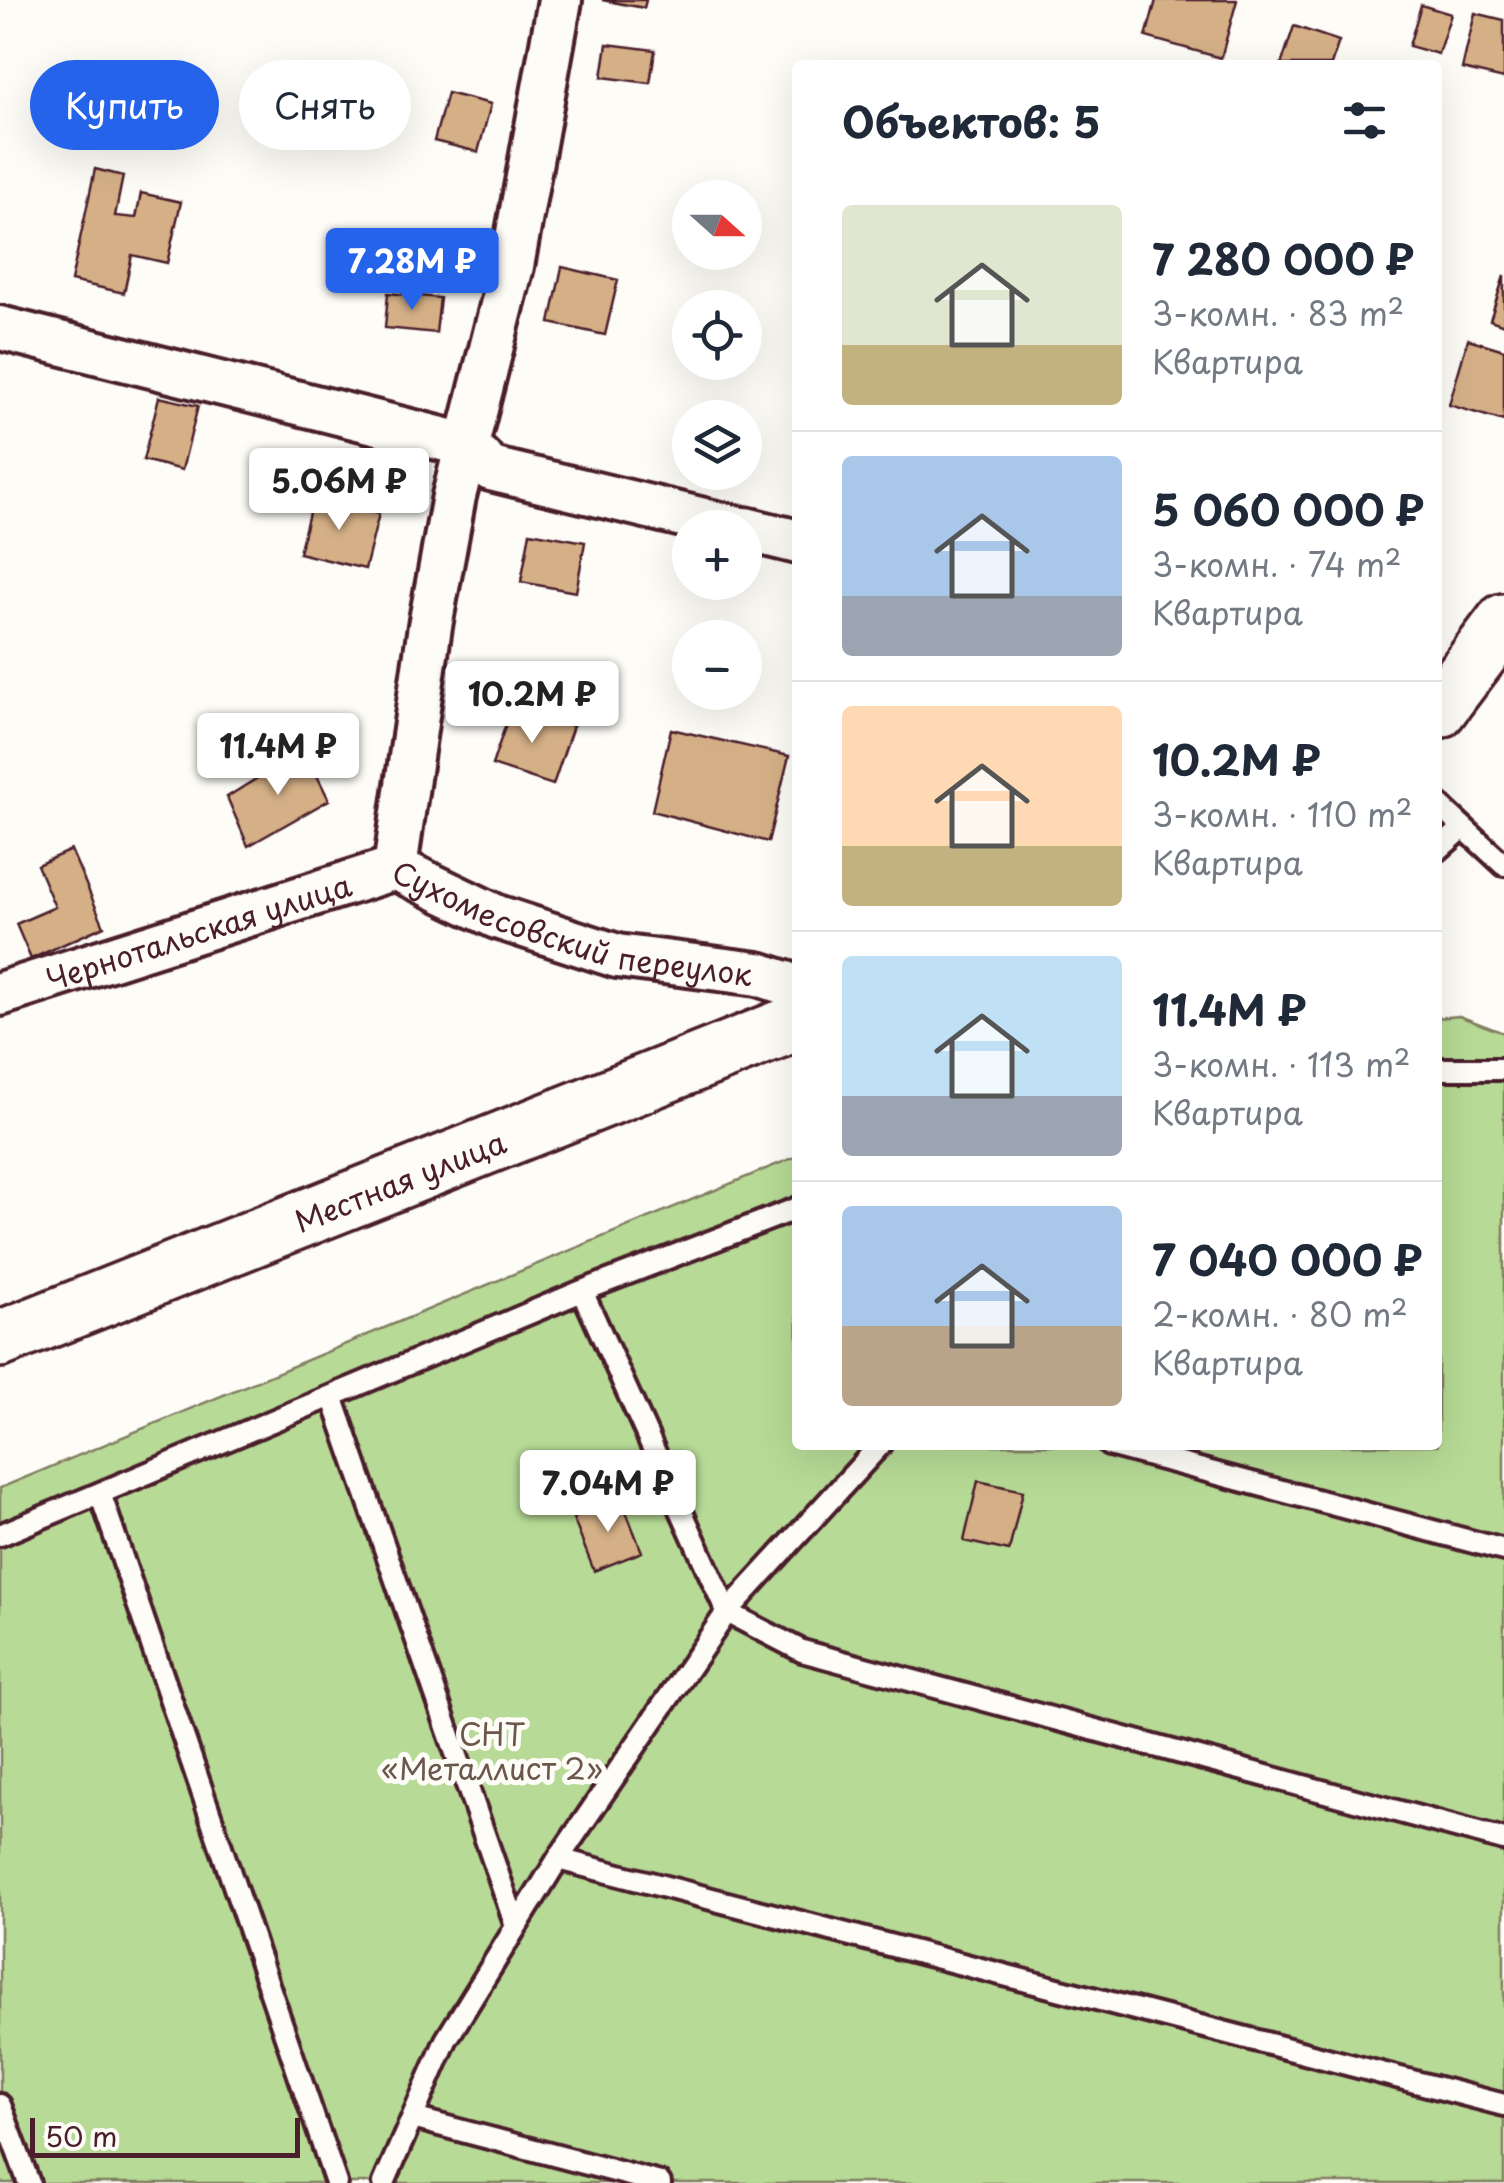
<!DOCTYPE html>
<html lang="ru">
<meta charset="utf-8">
<style>
body{margin:0;font-family:"Playpen Sans",sans-serif;background:#f2f2f3;color:#1f2937;height:100vh;display:flex;flex-direction:column;font-size:38px;white-space:nowrap}
*{box-sizing:border-box;margin:0}
p{font-size:32px;color:#747a83}
.icon{flex:none;width:55px;height:55px;fill:none;stroke:currentColor;stroke-width:2;stroke-linecap:round;stroke-linejoin:round}
.map{position:relative;flex:1;overflow:hidden}
.side{position:absolute;left:792px;top:60px;width:650px;height:1390px;display:flex;flex-direction:column;background:#fff;border-radius:10px;box-shadow:0 10px 40px #0002}
.side>*{flex:none}
.banner{position:absolute;left:30px;top:60px;width:612px;height:90px;display:flex;gap:20px}
.needle{width:65px;rotate:111deg}
.controls{position:absolute;left:672px;top:180px;display:grid;gap:20px}
.controls a{display:grid;place-items:center;width:90px;height:90px;border-radius:50%;background:#fff;box-shadow:0 10px 40px #0002;font-size:50px}
.scale{position:absolute;left:30px;bottom:25px;width:270px;box-sizing:border-box;padding-left:10px;border:5px solid #4a1f2b;border-top:0;font-size:28px;line-height:35px;white-space:nowrap;color:#4a1f2b;-webkit-text-stroke:8px #fdfcf7;paint-order:stroke}
.price{position:absolute;translate:-50% -85px;padding:0 22px;border-radius:10px;background:#fff;color:#222;font-size:32px;line-height:65px;filter:drop-shadow(0 2px 5px #0008)}
.price::after{content:'';position:absolute;left:50%;top:60px;width:30px;height:22px;margin-left:-15px;background:inherit;clip-path:polygon(0 0,100% 0,50% 100%)}
.price.current{background:#2563eb;color:#fff}
ul{padding:0;list-style:none}
li{display:flex;align-items:center;gap:30px;height:250px;padding:0 50px}
li+li{border-top:2px solid #e0e1e3}
li span{display:grid;place-items:center;flex:none;width:280px;height:200px;border-radius:10px;color:#555}
li>.icon{margin-inline-start:auto}
span .icon{width:120px;height:120px;fill:#fffc;stroke-width:1}
li b{font-size:42px}
h2{display:flex;justify-content:space-between;align-items:center;height:120px;padding:0 50px;font-size:42px}
.chip{padding:0 35px;border-radius:45px;background:#fff;box-shadow:0 10px 40px #0002;font-size:35px;line-height:90px}
.chip.current{background:#2563eb;color:#fff}
.map>svg:first-child{display:block}
.green{fill:#b7db96;stroke:#807d60;stroke-width:2.5}
.building{fill:#d5b087;stroke:#4a1f2b;stroke-width:2.5}
.lines{fill:none;stroke-linecap:round;stroke-linejoin:round}
.lane-casing{stroke:#4a1f2b;stroke-width:28}
.street-casing{stroke:#4a1f2b;stroke-width:50}
.secondary-casing{stroke:#4a1f2b;stroke-width:62}
.lane{stroke:#fdfcf7;stroke-width:20}
.street{stroke:#fdfcf7;stroke-width:42}
.secondary{stroke:#fdfcf7;stroke-width:55}
.labels{text-anchor:middle;dominant-baseline:central;stroke-width:10;stroke-linejoin:round;paint-order:stroke}
.street-label{font-size:30px;fill:#4a1f2b;stroke:#fdfcf7}
.park-label{font-size:30px;fill:#6b574b;stroke:#fdfcf7}
</style>
<div class="map">
<svg width="1504" height="2183" viewBox="0 0 1504 2183">
<rect width="100%" height="100%" fill="#fdfcf7"/>
<filter id="ink" filterUnits="userSpaceOnUse"><feTurbulence type="fractalNoise" baseFrequency=".01" numOctaves="2"/><feDisplacementMap in="SourceGraphic" scale="20" xChannelSelector="R" yChannelSelector="G"/><feConvolveMatrix kernelMatrix="1 2 1 2 8 2 1 2 1" color-interpolation-filters="sRGB"/></filter>
<g filter="url(#ink)">
<path class="green" d="M1459 1016 1504 1033V2183H0V1488L797 1156 798 1445H1438V1018Z"/>
<path class="building" d="M602 0H646L644 8Z
M1156 0H1237L1221 58 1146 37Z
M1421 5 1451 14 1438 54 1409 46Z
M1475 13 1504 20V79L1462 69Z
M1294 26 1339 41 1331 65H1281Z
M607 44 655 50 650 83 602 77Z
M447 93 491 104 478 152 434 141Z
M95 169 123 176 115 216 136 218 141 193 181 202 167 263 132 255 124 293 71 281Z
M562 267 618 280 605 335 550 323Z
M1504 276V325L1490 320Z
M388 293 440 298 436 333 385 328Z
M1468 339 1504 350V421L1449 405Z
M159 397 198 406 182 470 143 460Z
M313 497 379 514 365 569 299 553Z
M530 532 585 542 576 592 521 582Z
M512 706 573 726 553 785 492 765Z
M671 729 789 756 768 842 652 811Z
M304 749 329 800 248 846 227 797Z
M71 850 104 926 31 959 16 924 55 907 37 865Z
M978 1481 1023 1491 1009 1551 964 1541Z
M621 1499 642 1552 594 1571 573 1518Z"/>
<g class="lines">
<g class="lane-casing">
<path id="lane" d="M1438 804 1504 865
M1438 850 1463 828
M1438 1069H1504
M582 1291 727 1612 802 1651 1504 1840
M332 1396 516 1926
M1109 1445 1504 1550
M100 1493 336 2183
M0 1535 582 1291 798 1208
M558 1859 1504 2105
M0 2105 29 2183
M413 2118 660 2183
M384 2183 446 2040 558 1859 727 1612 880 1445"/>
</g>
<g class="street-casing">
<g id="street">
<path id="s1" d="M560 0 512 266 454 496 430 626 395 868 497 917 617 956 758 974 798 987"/>
<path d="M0 328 466 445 491 469 737 528"/>
<path d="M745 529 798 542"/>
<path id="s2" d="M0 994 395 868"/>
</g>
</g>
<g class="secondary-casing">
<g id="secondary">
<path d="M1438 710 1504 622"/>
<path id="s3" d="M0 1339 798 1022"/>
</g>
</g>
<use href="#lane" class="lane"/>
<use href="#street" class="street"/>
<use href="#secondary" class="secondary"/>
</g>
</g>
<g class="labels">
<g class="street-label">
<text stroke="none"><textPath href="#s1" startOffset="1072">Сухомесовский переулок</textPath></text>
<text stroke="none"><textPath href="#s2" startOffset="208">Чернотальская улица</textPath></text>
<text stroke="none"><textPath href="#s3" startOffset="430">Местная улица</textPath></text>
</g>
<g class="park-label">
<text x="492" y="1733">СНТ<tspan x="492" dy="34">«Металлист 2»</tspan></text>
</g>
</g>
</svg>
<div class="controls">
<a><svg class="needle" viewBox="-14 -14 28 28"><path d="M0-13l5 13h-10z" fill="#e53935"/><path d="M0 13l5-13h-10z" fill="#747a83"/></svg></a>
<a><svg class="icon" aria-label="locate" viewBox="0 0 24 24"><circle cx="12" cy="12" r="6"/><path d="M12 2v4M12 18v4M2 12h4M18 12h4"/></svg></a>
<a><svg class="icon" aria-label="layers" viewBox="0 0 24 24"><path d="M12 4l9 5-9 5-9-5zM3 14l9 5 9-5"/></svg></a>
<a>+</a>
<a>−</a>
</div>
<div class="scale">50 m</div>
<b class="price current" style="left:412px;top:313px">7.28M ₽</b>
<b class="price" style="left:339px;top:533px">5.06M ₽</b>
<b class="price" style="left:532px;top:746px">10.2M ₽</b>
<b class="price" style="left:278px;top:798px">11.4M ₽</b>
<b class="price" style="left:608px;top:1535px">7.04M ₽</b>
<div class="banner">
<a class="chip current">Купить</a>
<a class="chip">Снять</a>
</div>
<section class="side">
<h2>Объектов: 5<svg class="icon" aria-label="filters" viewBox="0 0 24 24"><path d="M4 7h16M4 17h16"/><circle cx="9" cy="7" r="2"/><circle cx="15" cy="17" r="2"/></svg></h2>
<ul>
<li><span style="background:linear-gradient(#dfe7d0 70%,#c2b280 0)"><svg class="icon" aria-label="home" viewBox="0 0 24 24"><path d="M3 11l9-7 9 7M6 9v11h12V9"/></svg></span><div><b>7 280 000 ₽</b><p>3-комн. · 83 m²</p><p>Квартира</p></div></li>
<li><span style="background:linear-gradient(#a9c7e8 70%,#9aa5b1 0)"><svg class="icon" aria-label="home" viewBox="0 0 24 24"><path d="M3 11l9-7 9 7M6 9v11h12V9"/></svg></span><div><b>5 060 000 ₽</b><p>3-комн. · 74 m²</p><p>Квартира</p></div></li>
<li><span style="background:linear-gradient(#ffd9b3 70%,#c2b280 0)"><svg class="icon" aria-label="home" viewBox="0 0 24 24"><path d="M3 11l9-7 9 7M6 9v11h12V9"/></svg></span><div><b>10.2M ₽</b><p>3-комн. · 110 m²</p><p>Квартира</p></div></li>
<li><span style="background:linear-gradient(#bfe0f5 70%,#9aa5b1 0)"><svg class="icon" aria-label="home" viewBox="0 0 24 24"><path d="M3 11l9-7 9 7M6 9v11h12V9"/></svg></span><div><b>11.4M ₽</b><p>3-комн. · 113 m²</p><p>Квартира</p></div></li>
<li><span style="background:linear-gradient(#a9c7e8 60%,#b9a48a 0)"><svg class="icon" aria-label="home" viewBox="0 0 24 24"><path d="M3 11l9-7 9 7M6 9v11h12V9"/></svg></span><div><b>7 040 000 ₽</b><p>2-комн. · 80 m²</p><p>Квартира</p></div></li>
</ul>
</section>
</div>
